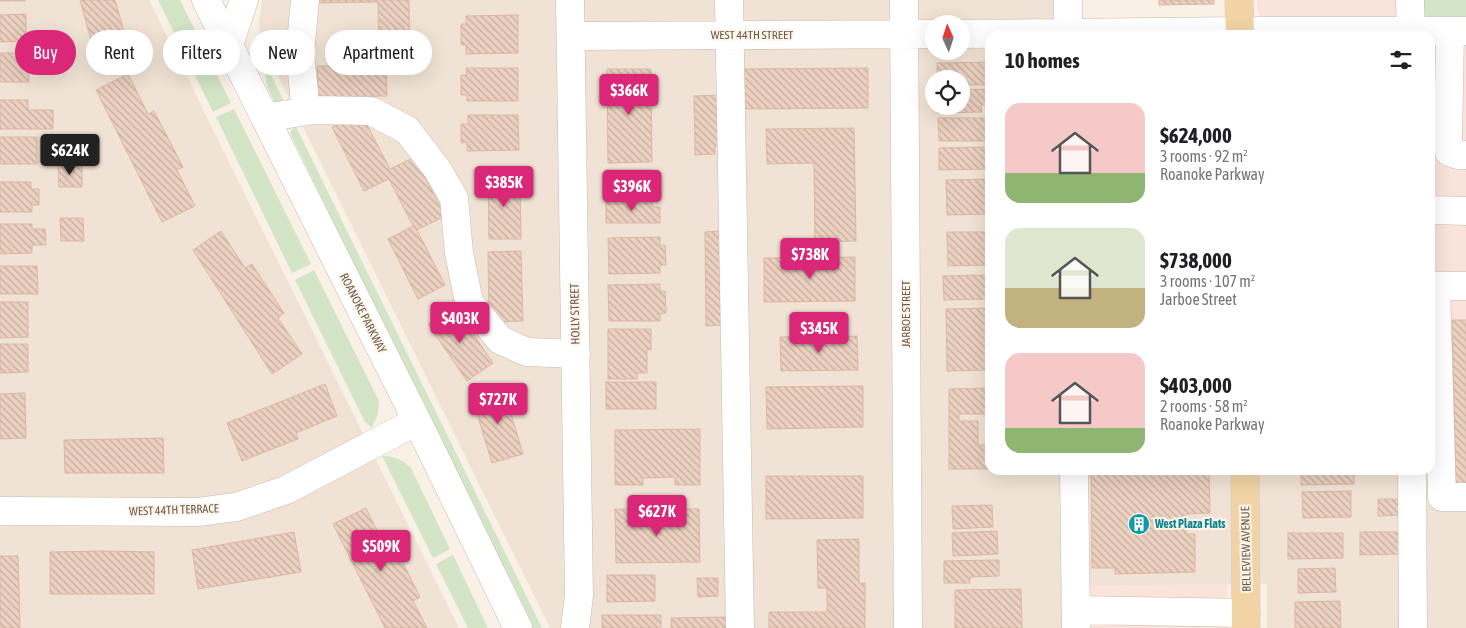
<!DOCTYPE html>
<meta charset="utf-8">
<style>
body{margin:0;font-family:"Asap Condensed",sans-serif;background:#f2f2f2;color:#202124;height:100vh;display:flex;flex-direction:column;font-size:19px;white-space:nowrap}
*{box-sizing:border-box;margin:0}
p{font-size:16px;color:#757577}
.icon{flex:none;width:28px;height:28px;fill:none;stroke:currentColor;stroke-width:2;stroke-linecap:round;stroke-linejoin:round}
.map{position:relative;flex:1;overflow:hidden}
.details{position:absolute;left:985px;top:30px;width:450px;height:445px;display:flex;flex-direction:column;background:#fff;border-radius:15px;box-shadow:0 5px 20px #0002}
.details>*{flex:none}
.banner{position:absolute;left:15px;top:30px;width:475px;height:45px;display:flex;gap:10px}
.needle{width:32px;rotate:357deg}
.controls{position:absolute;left:925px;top:15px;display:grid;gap:10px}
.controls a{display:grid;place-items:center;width:45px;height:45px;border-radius:50%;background:#fff;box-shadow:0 5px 20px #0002;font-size:25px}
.price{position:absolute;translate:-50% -42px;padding:0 11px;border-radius:5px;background:#db2777;color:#fff;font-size:16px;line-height:32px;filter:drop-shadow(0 1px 2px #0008)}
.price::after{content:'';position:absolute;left:50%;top:30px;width:15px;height:11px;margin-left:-8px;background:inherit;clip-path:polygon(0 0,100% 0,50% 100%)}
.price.selected{background:#222;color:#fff}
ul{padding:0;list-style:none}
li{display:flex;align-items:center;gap:15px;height:125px;padding:0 20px}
li span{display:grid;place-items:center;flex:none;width:140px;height:100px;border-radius:15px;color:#555}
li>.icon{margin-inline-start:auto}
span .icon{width:60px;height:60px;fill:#fffc;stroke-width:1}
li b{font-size:21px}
h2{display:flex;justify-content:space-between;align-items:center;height:60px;padding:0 20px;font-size:21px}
.pill{padding:0 18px;border-radius:22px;background:#fff;box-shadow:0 5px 20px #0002;font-size:18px;line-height:45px}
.pill.selected{background:#db2777;color:#fff}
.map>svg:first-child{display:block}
.residential{fill:#f0e3d5;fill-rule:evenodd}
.commercial{fill:#f9e3db}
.grass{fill:#d3e5c6}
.building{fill:url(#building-back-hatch);stroke:#dcb7a3}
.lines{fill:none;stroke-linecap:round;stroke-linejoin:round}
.minor-casing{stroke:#cab9ad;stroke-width:29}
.major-casing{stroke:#d4cdca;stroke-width:29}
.minor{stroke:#fff;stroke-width:28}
.major{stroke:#f1d3a5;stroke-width:28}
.labels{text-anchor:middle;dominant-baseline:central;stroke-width:4;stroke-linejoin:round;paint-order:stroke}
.street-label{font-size:12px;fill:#70594e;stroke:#fdf6eb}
.culture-label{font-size:12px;font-weight:bold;fill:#0d838f;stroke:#fdf6eb;text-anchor:start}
</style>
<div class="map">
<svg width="1466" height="628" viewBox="0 0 1466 628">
<defs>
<pattern id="building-back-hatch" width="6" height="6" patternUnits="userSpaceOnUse" patternTransform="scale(1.25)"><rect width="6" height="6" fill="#ecd1c0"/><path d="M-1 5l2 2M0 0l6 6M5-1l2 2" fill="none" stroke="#c4ad9e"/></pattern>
</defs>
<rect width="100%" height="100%" fill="#f9f1e6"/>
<path class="residential" d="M0 0H149L459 628H0V526L46 525 0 502Z
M262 0H1061V35H990V470H1420L1466 503V628H1267V584L1070 586V628H550L272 64 266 41H260L259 21ZM934 24H961V51H934ZM934 79H961V106H934Z"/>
<path class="commercial" d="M1257 0H1417V17H1267L1260 16 1257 8Z
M1430 44H1466V503H1421L1420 470H1430Z
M1227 584V628H1070V586Z"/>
<path class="grass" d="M158 0H180L231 103 213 112Z
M1417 0H1466V17H1417Z
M263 59 288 109 279 111 267 87Z
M234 109 311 264 292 273 216 117Z
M295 125 542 628H532L290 133Z
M314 270 379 401 378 414 372 428 365 422 295 280Z
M382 456C393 456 402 459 411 468L450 549 433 558Z
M453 555 488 628H468L436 564Z"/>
<path class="building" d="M0 0H25V1H0Z
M80 0H115L125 35 92 44Z
M315 0H409L410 65 386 66 387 96 318 97 317 66 379 65 378 2 315 3Z
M1159 0H1214V4L1159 5Z
M26 14V41L0 42V15Z
M518 15V53L466 54V45H461V24H466V16Z
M0 53H28L29 82H0Z
M990 62V85H961V79H937V63Z
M466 68H518V101H467V95H461V75H467Z
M868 68V108L742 109 741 69Z
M607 69H651L652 162 608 163Z
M128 74 148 114 154 111 183 167 177 170 195 206 162 222 96 90Z
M990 89V105H981L982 112 937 113V106H961V90Z
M721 95 723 146H715V154L695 155 694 96Z
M0 100H28V110H53V129H0Z
M361 113 390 169 415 157 445 216 417 230 445 285 418 299 388 239 413 226 389 179 364 191 332 127Z
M468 115H518L519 150 467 151V142L461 143V124H468Z
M938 118H986V141H939Z
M854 128 856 241 815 242 814 163 767 164 766 129Z
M0 137H37V164H0Z
M987 147 988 169 939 170V148Z
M82 165V187H59L58 166Z
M606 170H653V195H606Z
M488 176H520L521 239H489Z
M990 179V214L947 215 946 180Z
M0 182H31V189H39V205H32V212H0Z
M606 200H652V207H660V223H606Z
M60 218H83L84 241H61Z
M0 224H32V229H45L46 245H32V253L0 254Z
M221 231 245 268 252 264 284 313 278 318 302 354 272 374 193 250Z
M722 231 724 325 706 326 705 232Z
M947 232H990V265L948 266Z
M660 237V245H665L666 265H660V273L609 274 608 238Z
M521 251 523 321 489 322 488 252Z
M855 257V301L764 302V258Z
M0 266H37L38 294H0Z
M986 275V299L944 300 943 276Z
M660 284V291H665L666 313 660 314V321H609L608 285Z
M0 302H28V337L0 338Z
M454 306 493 363 467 381 428 324Z
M990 308V370L947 371 946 309Z
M1452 320H1466V490H1456Z
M608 329H651V350L647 349V373H637V379H608Z
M857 336 858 370 781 371 780 337Z
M0 344H28V372L0 373Z
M606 382H656V409H606Z
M325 384 337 416 296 433 298 439 242 461 227 423Z
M863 386V427L767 429 766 387Z
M503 387 523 454 492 463 472 397Z
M990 388V414H959V421H978V445H990V469H949V389Z
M25 393 26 438 0 439V394Z
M700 429V485H675V477L643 478V485H615V430Z
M163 438 164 473H65L64 440Z
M1091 470H1209L1210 513 1186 514V534H1195V572L1115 574V568H1092Z
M1301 470H1354V484L1301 485Z
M766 476H863V518L766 519Z
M1351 491V517L1303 518 1302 492Z
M1378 499H1402V515L1378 516Z
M992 505 993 527 953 529 952 506Z
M366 508 385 547 393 543 420 597 413 601 427 628H385L333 524Z
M615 509H641V516H675V509H699L700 562 616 563Z
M997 531 998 554 953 556 952 533Z
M294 532 301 572 198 589 192 550Z
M1360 532H1403V554L1360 555Z
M1288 533H1343V558L1288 559Z
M859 539V583H865V628H769V612H827V588H818L817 540Z
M103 551 154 552V594H50V552Z
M0 556H18L20 628H0Z
M999 560V576L970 577V583H944V561Z
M1335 568 1336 592 1298 593V569Z
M607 575H655V601L607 602Z
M697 578H718V596L698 597Z
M1021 589 1022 628H955V590Z
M1340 601 1341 628H1295V602Z
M602 615H661V628H602Z
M728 617V628H671V618Z"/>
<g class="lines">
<g class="minor-casing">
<path id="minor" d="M206 0 417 421 518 628
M305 0 300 54 306 111
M570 0 579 596 575 628
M729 0 740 628
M904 0 908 628
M1068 0V35
M1410 0 1411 35
M1450 31 1448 145 1449 152 1458 155H1466
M961 34 1240 31H1466
M571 36 934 34
M229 45 244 0
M265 118 313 110 371 111 407 130 437 169 454 198 459 253 469 302 500 340 527 352 576 354
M1430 210 1466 211
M1466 286H1436L1442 497H1466
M1074 470 1076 628
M1412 470 1413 628
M0 511 198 512 236 507 286 490 417 421
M1076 610 1246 613"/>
</g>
<g class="major-casing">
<path id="major" d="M1239 0 1240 35
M1245 470 1246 628"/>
</g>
<use href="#minor" class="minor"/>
<use href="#major" class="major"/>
</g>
<defs>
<g id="building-disc" transform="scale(1.125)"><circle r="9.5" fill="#0f9aa8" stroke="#fdf6eb"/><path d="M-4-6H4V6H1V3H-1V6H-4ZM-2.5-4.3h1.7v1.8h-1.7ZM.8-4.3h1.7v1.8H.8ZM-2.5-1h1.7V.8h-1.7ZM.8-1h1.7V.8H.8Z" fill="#fff"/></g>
</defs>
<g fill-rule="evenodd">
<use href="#building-disc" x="1139" y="524"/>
</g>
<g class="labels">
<g class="street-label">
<text x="752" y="35">WEST 44TH STREET</text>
<text transform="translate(363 313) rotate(63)">ROANOKE PARKWAY</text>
<text transform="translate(575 314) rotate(-91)">HOLLY STREET</text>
<text transform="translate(906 314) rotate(-90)">JARBOE STREET</text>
<text transform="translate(174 510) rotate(-2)">WEST 44TH TERRACE</text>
<text transform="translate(1246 549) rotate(-91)">BELLEVIEW AVENUE</text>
</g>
<g class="culture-label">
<text x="1155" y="524">West Plaza Flats</text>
</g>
</g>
</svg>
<div class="controls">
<a><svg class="needle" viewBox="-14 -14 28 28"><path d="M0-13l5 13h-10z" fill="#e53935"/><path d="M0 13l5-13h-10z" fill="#757577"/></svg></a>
<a><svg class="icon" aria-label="locate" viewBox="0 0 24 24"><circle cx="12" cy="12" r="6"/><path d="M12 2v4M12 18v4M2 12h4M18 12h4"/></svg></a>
</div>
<b class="price" style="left:629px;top:116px">$366K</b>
<b class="price selected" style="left:70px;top:176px">$624K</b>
<b class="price" style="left:504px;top:208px">$385K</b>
<b class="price" style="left:632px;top:212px">$396K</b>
<b class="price" style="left:810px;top:280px">$738K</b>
<b class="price" style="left:460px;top:344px">$403K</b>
<b class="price" style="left:819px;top:354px">$345K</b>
<b class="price" style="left:498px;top:425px">$727K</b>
<b class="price" style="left:657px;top:537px">$627K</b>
<b class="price" style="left:381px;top:572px">$509K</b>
<div class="banner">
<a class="pill selected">Buy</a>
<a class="pill">Rent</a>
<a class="pill">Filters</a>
<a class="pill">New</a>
<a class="pill">Apartment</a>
</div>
<section class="details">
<h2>10 homes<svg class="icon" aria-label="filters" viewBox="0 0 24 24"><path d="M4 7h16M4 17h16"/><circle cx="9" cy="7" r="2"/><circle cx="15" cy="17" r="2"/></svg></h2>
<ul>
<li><span style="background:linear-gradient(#f6c9c9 70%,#8fb573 0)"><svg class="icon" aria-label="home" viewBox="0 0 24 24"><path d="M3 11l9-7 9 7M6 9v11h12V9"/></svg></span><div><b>$624,000</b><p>3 rooms · 92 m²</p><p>Roanoke Parkway</p></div></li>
<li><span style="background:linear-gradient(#dfe7d0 60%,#c2b280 0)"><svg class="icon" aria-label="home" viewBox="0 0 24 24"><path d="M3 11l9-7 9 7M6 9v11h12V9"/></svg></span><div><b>$738,000</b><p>3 rooms · 107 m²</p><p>Jarboe Street</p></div></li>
<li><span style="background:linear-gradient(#f6c9c9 75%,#8fb573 0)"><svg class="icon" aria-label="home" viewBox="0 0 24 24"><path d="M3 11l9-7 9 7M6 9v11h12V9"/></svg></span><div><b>$403,000</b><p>2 rooms · 58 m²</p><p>Roanoke Parkway</p></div></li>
</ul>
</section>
</div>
